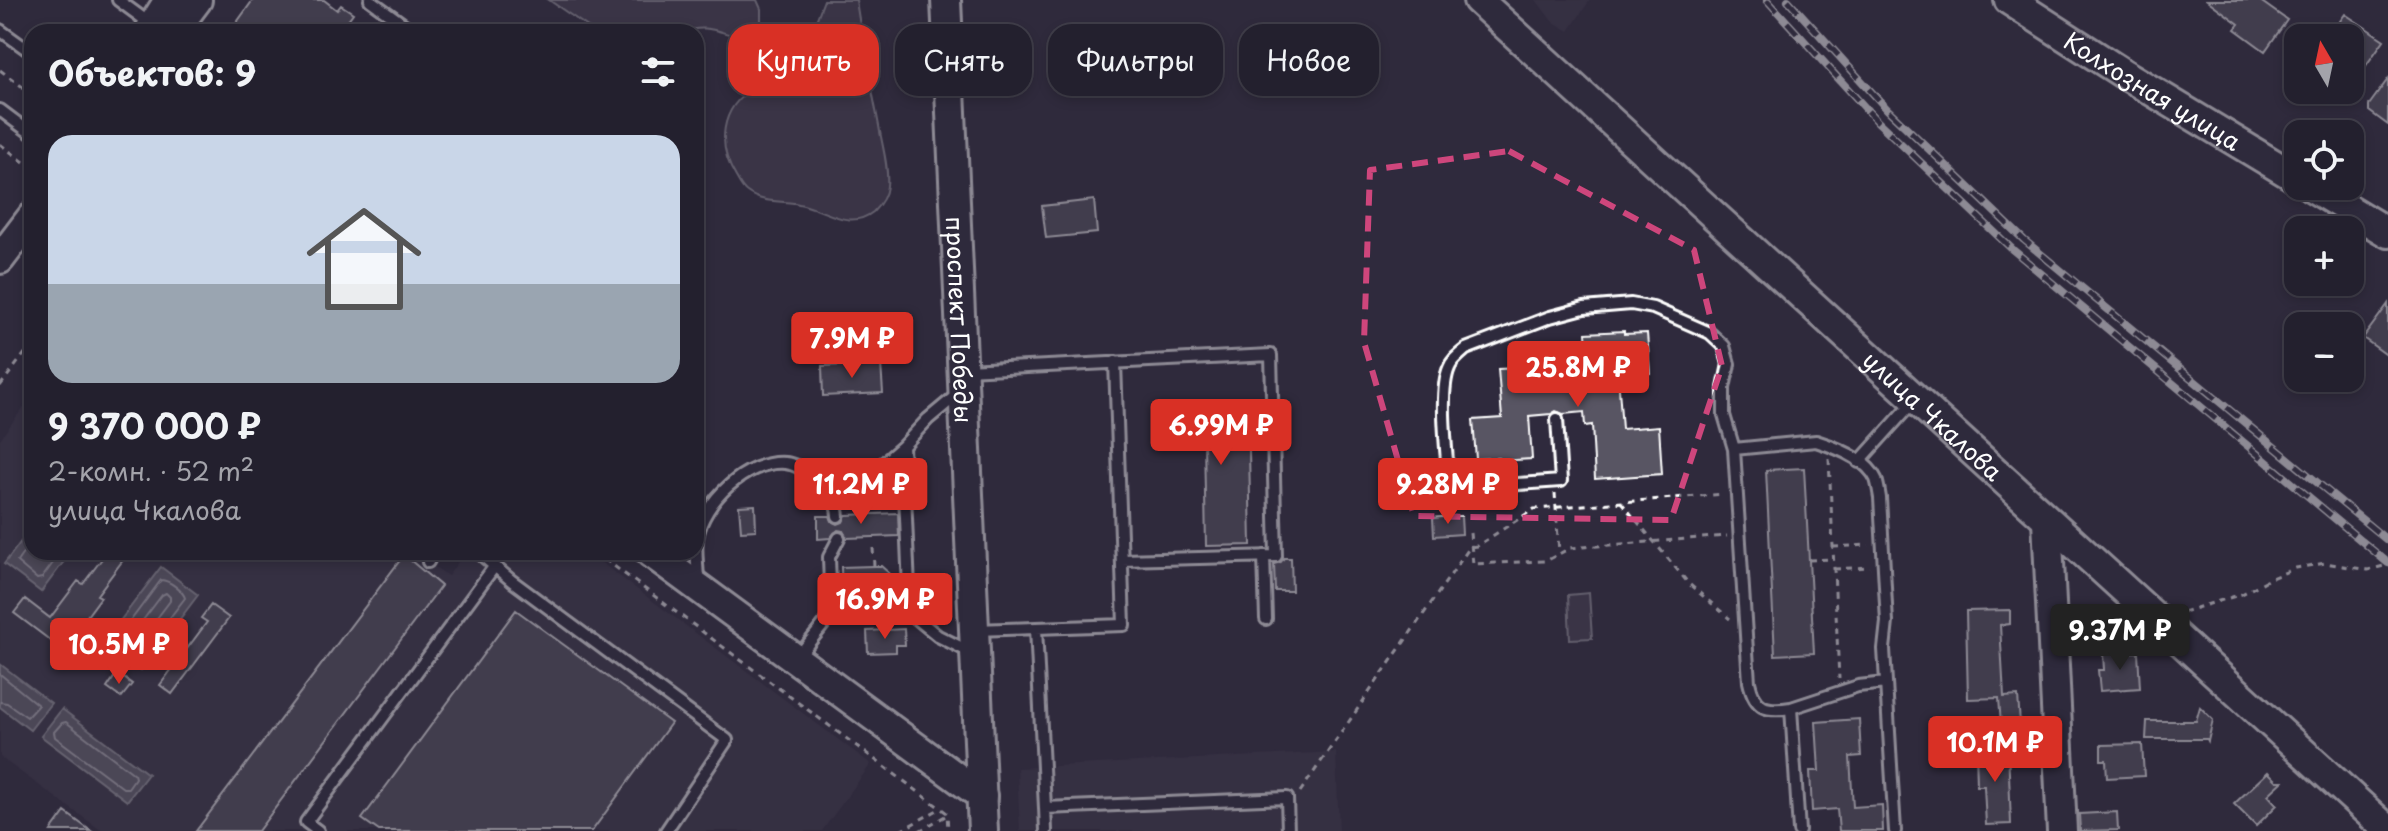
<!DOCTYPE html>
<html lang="ru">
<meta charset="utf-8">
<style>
body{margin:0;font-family:"Playpen Sans",sans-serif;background:#2f2d3a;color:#f1f3f6;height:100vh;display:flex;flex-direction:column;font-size:30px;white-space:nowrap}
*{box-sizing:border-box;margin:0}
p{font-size:26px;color:#a3a3aa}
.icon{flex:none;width:44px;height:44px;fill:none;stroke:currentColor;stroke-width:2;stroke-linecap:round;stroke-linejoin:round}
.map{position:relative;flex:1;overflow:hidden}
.details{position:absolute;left:24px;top:24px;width:680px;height:536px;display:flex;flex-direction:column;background:#23202e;border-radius:24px;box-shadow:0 4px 12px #0003,0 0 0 2px #403e4a}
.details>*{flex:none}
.guide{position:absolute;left:728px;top:24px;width:760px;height:72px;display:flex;gap:16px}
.needle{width:52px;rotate:351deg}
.buttons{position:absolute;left:2284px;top:24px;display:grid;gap:16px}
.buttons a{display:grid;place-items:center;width:80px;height:80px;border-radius:16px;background:#23202e;box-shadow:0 4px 12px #0003,0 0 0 2px #403e4a;font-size:40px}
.price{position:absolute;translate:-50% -68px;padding:0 18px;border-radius:8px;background:#d93025;color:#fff;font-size:26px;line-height:52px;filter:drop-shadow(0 2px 4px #0008)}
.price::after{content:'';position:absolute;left:50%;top:48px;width:24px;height:18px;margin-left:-12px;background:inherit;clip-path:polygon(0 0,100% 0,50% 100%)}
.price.selected{background:#222;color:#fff}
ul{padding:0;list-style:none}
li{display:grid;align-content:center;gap:16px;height:424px;padding:0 24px}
li span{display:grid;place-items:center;height:248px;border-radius:24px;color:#555}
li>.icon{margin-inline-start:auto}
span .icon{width:144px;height:144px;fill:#fffc;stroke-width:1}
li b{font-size:34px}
h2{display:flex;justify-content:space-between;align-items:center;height:96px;padding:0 24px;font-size:34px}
.chip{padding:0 28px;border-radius:24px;background:#23202e;box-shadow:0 4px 12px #0003,0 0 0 2px #403e4a;font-size:28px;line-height:72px}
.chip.selected{background:#d93025;color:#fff}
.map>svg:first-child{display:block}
.built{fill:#3c3749}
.green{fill:#464152;stroke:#a2a0a8;stroke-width:2}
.water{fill:#6d6a77;stroke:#a7a6ad;stroke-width:2}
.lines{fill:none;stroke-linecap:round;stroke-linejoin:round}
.shore{stroke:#c5c3c9;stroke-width:2}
.building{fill:#595564;stroke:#fff;stroke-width:2}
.lane-casing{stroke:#fff;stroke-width:16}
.secondary-casing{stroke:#fff;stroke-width:34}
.path{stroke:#fff;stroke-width:3;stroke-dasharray:6 6;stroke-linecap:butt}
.lane{stroke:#2f2a3d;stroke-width:10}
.secondary{stroke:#2f2a3d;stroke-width:28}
.rail-casing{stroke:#fff;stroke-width:8}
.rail{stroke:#2f2a3d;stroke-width:5;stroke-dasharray:15;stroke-linecap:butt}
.marked{fill:none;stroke:#ce467c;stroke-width:6;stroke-dasharray:16 10;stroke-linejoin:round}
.labels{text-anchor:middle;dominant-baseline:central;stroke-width:7;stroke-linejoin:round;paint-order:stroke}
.street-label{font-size:24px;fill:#fff;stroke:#2f2a3d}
</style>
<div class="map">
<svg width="2388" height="831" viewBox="0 0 2388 831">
<rect width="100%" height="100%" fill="#2f2a3d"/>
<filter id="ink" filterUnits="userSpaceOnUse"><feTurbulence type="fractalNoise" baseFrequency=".0125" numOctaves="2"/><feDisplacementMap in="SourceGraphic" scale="16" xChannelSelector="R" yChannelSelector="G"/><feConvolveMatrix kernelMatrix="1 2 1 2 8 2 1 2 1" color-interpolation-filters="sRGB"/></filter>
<g filter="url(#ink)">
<path class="built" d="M1536 0H1590L1569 31 1552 21Z
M32 396V552H413L448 576 465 552H587L871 764 822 831H102L0 757V439Z
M1336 752 1339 831H1020L1017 768Z"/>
<path class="green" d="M549 0H757L761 9V28L750 38C721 36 712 22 682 32H595Z
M824 0H856C862 42 871 84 879 126 882 145 889 167 887 186 886 197 880 205 873 212 849 231 825 209 799 204 781 200 763 204 747 192 742 189 739 182 736 177 717 146 719 108 754 88 766 82 783 80 795 76Z
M1589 593 1592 638 1570 639 1568 595Z"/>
<path class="water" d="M32 527V552H71L41 592 4 564Z
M161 567 198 595 141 670 104 642Z
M0 664 51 703 30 730 0 707Z
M62 709 148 774 127 801 41 736Z"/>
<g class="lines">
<path class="shore" d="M32 540 17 562 37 579 42 578 61 552
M161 580C169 580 183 591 185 598L141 655 137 657 118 643 117 639Z
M166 593 170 597V601L139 642H134L131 639V636L162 595Z
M0 674 38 705 27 717 7 703 0 702
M66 722 134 774 135 778 128 788H123L55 737 54 732 62 723Z"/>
</g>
<path class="building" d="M253 0H324L337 10 341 5 353 13 339 32H230Z
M2207 0H2259L2287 20 2265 51 2235 29 2239 24Z
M2345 14 2384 40 2350 88V38H2328Z
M2388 79V125L2369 111V105Z
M1094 200 1097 233 1046 238 1042 206Z
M2388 304V356L2363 338Z
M1624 331V334L1647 333 1650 373 1618 375 1622 429 1659 426 1662 474 1595 479 1592 425 1585 426 1584 412 1563 414 1556 411 1551 414 1529 416 1532 459 1499 461V458L1476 459 1473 420 1502 418 1498 369 1538 367 1539 379 1589 376 1586 333Z
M881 364 883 393 823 396 822 366Z
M1248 403 1251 545 1206 546 1204 441 1173 442V405Z
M1804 468 1814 653 1775 655 1766 470Z
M755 505 756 530 741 531 739 506Z
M898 513 899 536 847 538 843 531 838 530 830 538 818 539V516H830L832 521 838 524 843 522 846 515Z
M1461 516 1462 534 1434 536 1433 518Z
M107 552H129L97 595 101 597 73 635 95 652V657L87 668 14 613 25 599 50 618 78 581 83 584Z
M404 555 441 586 258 831H196Z
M1284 558H1291L1292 591H1275L1274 564 1281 562Z
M874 566H881L890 574 891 597 842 599 841 567Z
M211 605 229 618 172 694 160 685 207 622 201 618Z
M516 610 671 723 592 831H379L362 819Z
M2010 610V624L2000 625 2004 697 2018 696 2020 724 2001 725 1999 698 1968 699 1966 611Z
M904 629 905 645H896V652L868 653 867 631Z
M2138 652 2140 688 2100 691 2098 670H2104L2103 654Z
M117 673 132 684 121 698 107 688Z
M2200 707 2213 720 2208 741 2207 739H2146L2147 721H2196Z
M1859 719 1861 756 1850 757 1853 807 1882 805 1883 831H1839L1837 809 1812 811 1810 771H1819L1816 722Z
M1969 731 1970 750 1952 751 1951 732Z
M2142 744 2144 776 2107 778 2106 760H2101V745Z
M2008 748 2011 824 1986 825 1984 786H1977L1976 750Z
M2268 772 2277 781H2283L2268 795 2277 805 2256 826 2234 804Z
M65 812 91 831H51Z
M2117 812 2118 830 2080 831 2079 814Z"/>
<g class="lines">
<g class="lane-casing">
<path id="lane" d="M118 0 152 25
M370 0 414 32
M0 30 32 53
M0 110 32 134
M965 370 1271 355 1276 556 1122 560
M958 394 928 419 903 446 910 613 938 636 972 653
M1557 419 1561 481 1449 489C1448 460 1438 393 1449 368 1452 360 1459 355 1466 349L1550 317 1584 308 1631 304 1653 308 1710 333 1724 346 1729 364 1724 388V415L1734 449 1749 682C1755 709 1766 712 1791 708
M1734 449 1816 441C1835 447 1867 459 1876 479 1878 485 1879 492 1880 498L1887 622 1884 649 1895 831
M1859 462 1914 401
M837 503 903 446
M478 552 512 581 727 740 666 831
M1264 556 1266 619
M428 562 433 552
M698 582C698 568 695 552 697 538 703 502 746 460 785 463 797 464 808 472 817 480 829 490 837 500 838 516
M1036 628 1045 808 1287 798 1288 831
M975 630 1124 625 1115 362
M797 658 831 615 829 557 839 538
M1045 808 1046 831
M318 831 306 822 494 567
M1799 831 1791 708 1858 686 1886 683"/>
</g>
<g class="secondary-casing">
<g id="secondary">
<path id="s1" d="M946 0 983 831"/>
<path id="s2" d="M1478 0 2388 830"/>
<path id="s3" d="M2009 0 2124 74 2298 179"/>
<path d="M149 32 169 0"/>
<path d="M173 32 197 0"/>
<path d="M2310 186 2388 233"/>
<path d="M0 259 32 217"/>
<path d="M2047 520 2062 831"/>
<path d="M650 552 982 796"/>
</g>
</g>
<path class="path" d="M0 70 32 94
M0 144 32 168
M855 345 856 365
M0 386 32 344
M1829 459 1839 679
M1555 493 1559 553
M1621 502 1689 584 1730 619
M1470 533 1473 564 1546 561 1570 548 1727 536
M1833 547 1869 545
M873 548 874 566
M595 552 947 813 948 831
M1809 560 1833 559
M1834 569 1870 567
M2183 612 2242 594 2269 579 2296 568 2325 563 2368 570 2388 565
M1300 792 1470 547 1477 546 1534 509 1724 494
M900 831 941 808
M919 831 947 815"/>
<use href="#lane" class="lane"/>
<use href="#secondary" class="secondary"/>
<g class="rail-casing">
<path id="rail" d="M1767 0 1878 122 2013 250 2388 563
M1788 0 1887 109 2024 240 2388 541"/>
</g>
<use href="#rail" class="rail"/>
</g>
</g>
<path d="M0 0H2388V831H0ZM1509 151 1694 250 1722 366 1671 520 1414 516 1364 342 1370 170Z" fill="#2f2a3d" fill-opacity=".55" fill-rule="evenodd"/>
<path class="marked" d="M1509 151 1694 250 1722 366 1671 520 1414 516 1364 342 1370 170Z"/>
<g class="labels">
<g class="street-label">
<text stroke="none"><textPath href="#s3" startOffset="170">Колхозная улица</textPath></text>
<text stroke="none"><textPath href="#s1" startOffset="320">проспект Победы</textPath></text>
<text stroke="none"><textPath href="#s2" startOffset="616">улица Чкалова</textPath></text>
</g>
</g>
</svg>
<div class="buttons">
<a><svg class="needle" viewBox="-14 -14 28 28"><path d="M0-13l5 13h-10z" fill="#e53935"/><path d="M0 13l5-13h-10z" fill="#a3a3aa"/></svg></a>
<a><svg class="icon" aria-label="locate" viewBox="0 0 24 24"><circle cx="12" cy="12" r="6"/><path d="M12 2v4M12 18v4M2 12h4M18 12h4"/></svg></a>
<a>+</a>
<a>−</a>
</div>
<b class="price" style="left:852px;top:380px">7.9M ₽</b>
<b class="price" style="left:1578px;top:409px">25.8M ₽</b>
<b class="price" style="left:1221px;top:467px">6.99M ₽</b>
<b class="price" style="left:861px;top:526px">11.2M ₽</b>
<b class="price" style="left:1448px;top:526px">9.28M ₽</b>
<b class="price" style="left:885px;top:641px">16.9M ₽</b>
<b class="price selected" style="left:2120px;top:672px">9.37M ₽</b>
<b class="price" style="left:119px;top:686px">10.5M ₽</b>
<b class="price" style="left:1995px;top:784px">10.1M ₽</b>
<div class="guide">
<a class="chip selected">Купить</a>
<a class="chip">Снять</a>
<a class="chip">Фильтры</a>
<a class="chip">Новое</a>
</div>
<section class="details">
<h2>Объектов: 9<svg class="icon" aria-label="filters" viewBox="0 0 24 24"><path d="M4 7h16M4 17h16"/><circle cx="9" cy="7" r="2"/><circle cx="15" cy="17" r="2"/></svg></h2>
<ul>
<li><span style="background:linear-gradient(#c9d6e8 60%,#9aa5b1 0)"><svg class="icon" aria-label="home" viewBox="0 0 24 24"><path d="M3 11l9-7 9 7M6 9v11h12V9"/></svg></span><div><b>9 370 000 ₽</b><p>2-комн. · 52 m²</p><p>улица Чкалова</p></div></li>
</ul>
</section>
</div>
